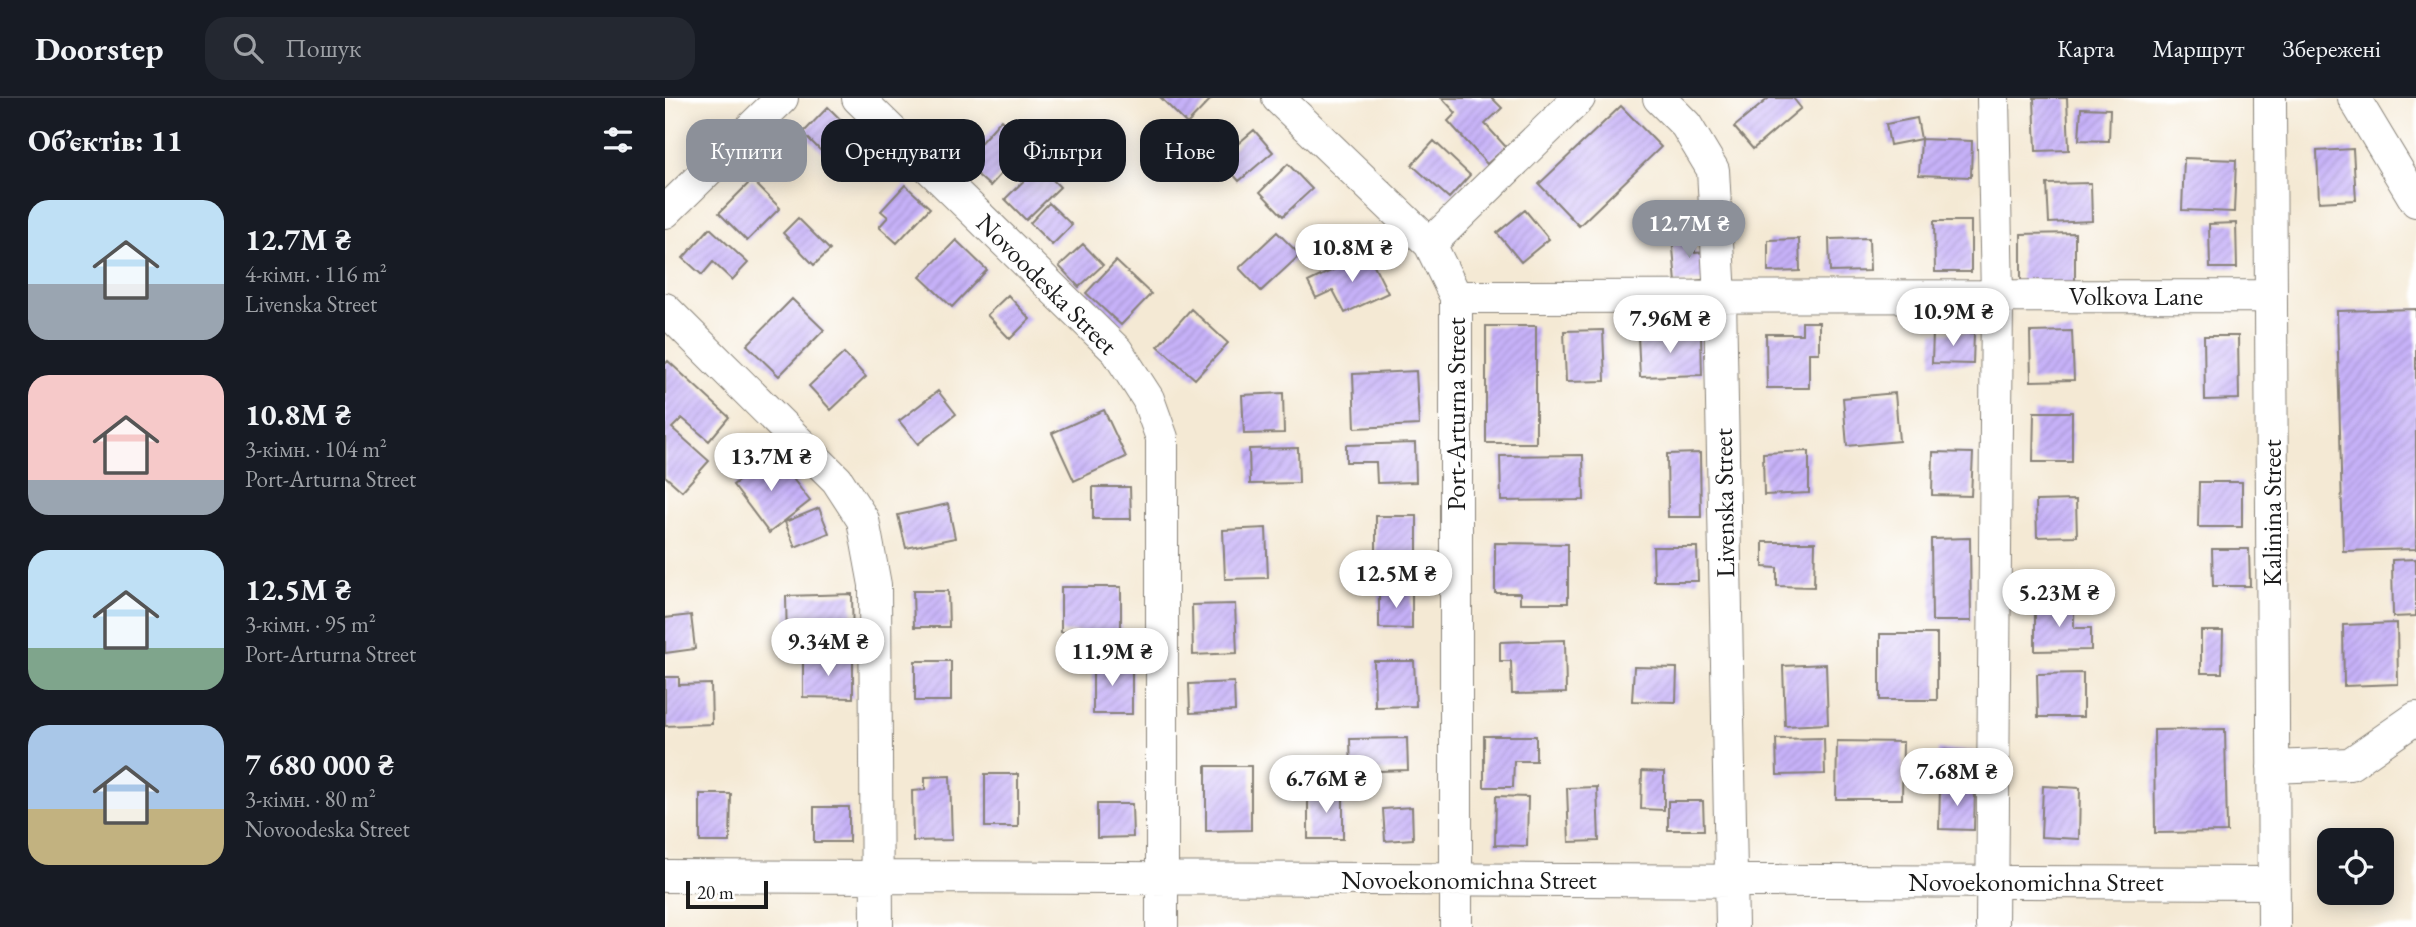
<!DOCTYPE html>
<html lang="uk">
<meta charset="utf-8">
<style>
body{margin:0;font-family:"EB Garamond",serif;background:#242831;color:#f1f3f6;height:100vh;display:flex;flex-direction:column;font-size:26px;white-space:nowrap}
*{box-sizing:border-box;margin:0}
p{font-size:23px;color:#9ea1a6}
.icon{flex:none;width:38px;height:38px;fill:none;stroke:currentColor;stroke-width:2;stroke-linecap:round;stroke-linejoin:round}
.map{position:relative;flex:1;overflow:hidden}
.drawer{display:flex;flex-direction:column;background:#171b24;width:665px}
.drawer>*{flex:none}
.top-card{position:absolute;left:21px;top:21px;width:665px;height:63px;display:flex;gap:14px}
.controls{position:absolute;left:1652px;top:730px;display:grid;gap:14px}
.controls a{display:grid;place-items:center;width:77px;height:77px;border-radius:14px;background:#171b24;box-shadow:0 4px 18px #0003;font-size:35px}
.scale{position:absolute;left:21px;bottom:18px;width:82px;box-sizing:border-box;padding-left:7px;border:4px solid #1c1c1c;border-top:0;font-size:19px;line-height:24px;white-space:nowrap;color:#1c1c1c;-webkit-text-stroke:5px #fff;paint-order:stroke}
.price{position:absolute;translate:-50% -60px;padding:0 16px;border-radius:24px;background:#fff;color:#222;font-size:23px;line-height:46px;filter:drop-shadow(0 2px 4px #0008)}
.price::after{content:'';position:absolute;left:50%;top:42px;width:21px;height:16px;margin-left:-10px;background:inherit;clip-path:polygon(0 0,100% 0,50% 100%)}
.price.on{background:#8c9099;color:#fff}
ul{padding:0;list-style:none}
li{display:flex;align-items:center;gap:21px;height:175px;padding:0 28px}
li span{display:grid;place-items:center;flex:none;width:196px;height:140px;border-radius:21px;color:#555}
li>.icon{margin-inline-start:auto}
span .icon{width:84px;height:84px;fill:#fffc;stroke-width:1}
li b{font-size:30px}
h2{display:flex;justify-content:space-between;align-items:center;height:84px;padding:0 28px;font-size:30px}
.tag{padding:0 24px;border-radius:21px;background:#171b24;box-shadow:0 4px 18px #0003;font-size:24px;line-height:63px}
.tag.on{background:#8c9099;color:#fff}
header{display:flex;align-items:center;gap:42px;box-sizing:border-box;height:98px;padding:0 35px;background:#171b24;border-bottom:2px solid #363941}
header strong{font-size:33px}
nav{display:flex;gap:38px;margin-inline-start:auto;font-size:24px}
.search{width:490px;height:63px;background:#242831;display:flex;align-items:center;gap:18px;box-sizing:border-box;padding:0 24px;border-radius:21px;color:#9ea1a6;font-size:26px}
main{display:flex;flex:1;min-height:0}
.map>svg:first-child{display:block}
.building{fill:url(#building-hatch)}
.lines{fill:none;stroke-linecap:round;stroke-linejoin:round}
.minor-casing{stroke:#888278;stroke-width:34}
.minor{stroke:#fff;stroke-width:32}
.labels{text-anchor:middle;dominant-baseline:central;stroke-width:7;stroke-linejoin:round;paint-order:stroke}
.street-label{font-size:26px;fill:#1c1c1c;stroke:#fff}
</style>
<header>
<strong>Doorstep</strong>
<div class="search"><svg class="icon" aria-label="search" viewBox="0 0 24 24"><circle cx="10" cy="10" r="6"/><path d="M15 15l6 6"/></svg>Пошук</div>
<nav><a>Карта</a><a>Маршрут</a><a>Збережені</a></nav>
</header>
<main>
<section class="drawer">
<h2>Об’єктів: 11<svg class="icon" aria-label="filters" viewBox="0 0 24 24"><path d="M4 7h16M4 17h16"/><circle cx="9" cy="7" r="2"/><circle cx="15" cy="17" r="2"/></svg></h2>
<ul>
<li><span style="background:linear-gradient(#bfe0f5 60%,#9aa5b1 0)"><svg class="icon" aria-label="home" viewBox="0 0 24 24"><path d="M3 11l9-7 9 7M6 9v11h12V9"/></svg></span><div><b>12.7M ₴</b><p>4-кімн. · 116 m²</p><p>Livenska Street</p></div></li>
<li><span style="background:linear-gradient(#f6c9c9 75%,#9aa5b1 0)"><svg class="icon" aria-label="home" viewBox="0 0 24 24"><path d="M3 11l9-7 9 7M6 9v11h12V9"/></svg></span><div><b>10.8M ₴</b><p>3-кімн. · 104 m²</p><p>Port-Arturna Street</p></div></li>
<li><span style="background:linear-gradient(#bfe0f5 70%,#7fa58c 0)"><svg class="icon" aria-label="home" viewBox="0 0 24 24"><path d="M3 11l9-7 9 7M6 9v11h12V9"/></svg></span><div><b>12.5M ₴</b><p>3-кімн. · 95 m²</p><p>Port-Arturna Street</p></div></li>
<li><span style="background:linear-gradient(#a9c7e8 60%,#c2b280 0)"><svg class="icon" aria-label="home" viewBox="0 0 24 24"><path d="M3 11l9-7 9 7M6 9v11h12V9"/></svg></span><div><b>7 680 000 ₴</b><p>3-кімн. · 80 m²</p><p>Novoodeska Street</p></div></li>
</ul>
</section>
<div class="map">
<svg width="1751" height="829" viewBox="0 0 1751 829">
<defs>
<pattern id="building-hatch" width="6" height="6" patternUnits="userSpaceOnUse" patternTransform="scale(1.75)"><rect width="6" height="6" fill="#c6b1f8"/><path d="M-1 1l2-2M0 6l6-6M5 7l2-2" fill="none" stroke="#aa98d4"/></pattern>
</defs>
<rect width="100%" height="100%" fill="#fff"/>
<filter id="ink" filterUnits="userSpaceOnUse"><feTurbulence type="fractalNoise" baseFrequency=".0143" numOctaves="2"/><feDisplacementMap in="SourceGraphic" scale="14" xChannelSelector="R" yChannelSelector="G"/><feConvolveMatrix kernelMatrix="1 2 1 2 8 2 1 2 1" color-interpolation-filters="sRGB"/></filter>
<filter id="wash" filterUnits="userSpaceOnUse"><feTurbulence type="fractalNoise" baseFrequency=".00686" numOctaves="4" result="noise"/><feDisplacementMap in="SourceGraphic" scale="28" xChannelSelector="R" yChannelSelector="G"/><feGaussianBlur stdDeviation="1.57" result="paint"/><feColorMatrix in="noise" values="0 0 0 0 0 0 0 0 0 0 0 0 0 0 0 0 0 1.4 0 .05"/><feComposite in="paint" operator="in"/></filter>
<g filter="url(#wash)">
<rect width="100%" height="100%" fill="#f4e9d4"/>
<g id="blocks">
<path class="building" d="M496 0H547L522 26Z
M777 0H827L837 10 820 26 841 49 822 66 783 23 791 15Z
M1104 0H1128L1136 10 1088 51 1069 29Z
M1369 0H1402L1404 52 1371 53Z
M956 8 996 49 914 128 874 86Z
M163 9 194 40 169 66 138 35Z
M1416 10 1445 11 1444 43 1414 42Z
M1252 20 1256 41 1307 43 1306 79 1254 77 1256 41 1225 47 1221 26Z
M336 22 362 47 325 88 298 64Z
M589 32 608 54 574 83 555 61Z
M769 43 805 77 784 100 747 67Z
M1688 51 1691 102 1654 104 1652 53Z
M1519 60 1571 62 1569 114 1517 112Z
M623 66 647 91 618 118 595 94Z
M374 68 395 89 361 122 340 101Z
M87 82 115 110 82 143 54 115Z
M1426 85 1427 123 1384 125 1382 86Z
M240 87 265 110 232 145 214 129 223 119 216 113Z
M384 105 407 127 387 147 365 125Z
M860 112 884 141 856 164 832 135Z
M133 120 165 152 149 167 118 135Z
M1269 123H1306V174H1270Z
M1571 125 1572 170H1545L1544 126Z
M45 130 83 165 67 182 48 164 37 177 18 160Z
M612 134 635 157 596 193 574 170Z
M1410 135V185L1356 186V136Z
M1028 136 1030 155 1041 154 1044 181 1011 185 1007 138Z
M1204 140 1205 173 1165 174 1164 141Z
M1134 141 1135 173 1103 174V142Z
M291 142 322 172 287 209 255 179Z
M418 146 438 167 414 189 394 168Z
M703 155 723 195 680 215 668 192 651 200 643 184Z
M451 163 486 196 456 227 421 195Z
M343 197 365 221 345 241 322 217Z
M127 201 159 232 114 278 82 247Z
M526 211 563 245 530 281 493 248Z
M1751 211V451L1678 453 1672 213Z
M1137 224H1154V255H1144V290H1102L1101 236H1137Z
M821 228H871V345H821Z
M938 232 940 283 901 284 899 233Z
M1407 233 1409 282 1366 283 1365 234Z
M1268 234 1309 235 1308 266 1267 265Z
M1036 236 1037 277 975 279 973 238Z
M1539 238H1573L1574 301 1540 302Z
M179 255 201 279 166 312 144 288Z
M3 263 64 319 44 343 17 320 7 330 44 363 17 393 0 378V266Z
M751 273 754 327 690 330 688 276Z
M273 293 291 316 253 346 234 323Z
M618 295 619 335 579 336 577 297Z
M1230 295 1234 343 1182 348 1178 300Z
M439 312 461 359 409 383 387 335Z
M1369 314H1407V364H1368Z
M750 345 751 384 712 385 711 364H681V347Z
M633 350 634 385 585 386 584 351Z
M1144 353V395L1099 397 1098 355Z
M1268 354 1308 355 1306 398 1267 397Z
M1035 355 1036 419H1003L1002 356Z
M109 356 145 403 104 435 68 387Z
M918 357 919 402 836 403 835 358Z
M1534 384H1577V429H1533Z
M428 389H465L466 421H428Z
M1411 402 1412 438 1372 439 1371 403Z
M283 406 290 440 241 450 233 417Z
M154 410 164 435 130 449 120 424Z
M711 418H752V457H711Z
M601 430 603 480 560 481 558 432Z
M1305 440 1306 523H1267L1266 441Z
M1098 444H1150L1149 489 1112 488V470L1098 469Z
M830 445 903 446V505H855V495H830Z
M988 449H1032L1033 483H989Z
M1547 451H1584L1585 488H1548Z
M1751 461V518L1728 519 1727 462Z
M396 489H456V534H396Z
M248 493H283L284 529H249Z
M714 493H747V531L714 530Z
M187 496 188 544 122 546 121 498Z
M570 506 572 555 528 557 527 507Z
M1370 506H1409V530H1426V552L1370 553Z
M26 517 30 551 0 555V520Z
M1732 525 1733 586 1679 588 1678 527Z
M1536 533H1558L1557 575H1536Z
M1215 536H1272V602H1215Z
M900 542 901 595 847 596 846 563H835V544Z
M138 561H188V600L138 599Z
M250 563H286V603H250Z
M428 563 467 564V616H428Z
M709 563H749L751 608 710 609Z
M1161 566 1163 626 1120 628 1118 568Z
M969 569 1012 570 1011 604 967 603Z
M1418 575V619H1373L1372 576Z
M0 579H14V587L46 586 47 626 0 628Z
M569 584 570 613 525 615 524 586Z
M1560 631 1562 734 1490 735 1489 632Z
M819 638H871V663H849L848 689H819Z
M742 640 743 672 686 674 685 641Z
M1159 640 1160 676 1112 677 1111 641Z
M1172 643 1238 644 1237 701H1171Z
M1273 652 1309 653 1308 671 1273 669Z
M541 668H586V732L541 733Z
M977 673 999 674V712L976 711Z
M320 676H353V729H320Z
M285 678 287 742 248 743 247 693 260 692V679Z
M1275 688 1310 689 1309 732 1274 731Z
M1378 688 1415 690 1414 741 1376 739Z
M932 689 934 743 904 744 902 690Z
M678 692V741H643V693Z
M35 696H66L65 744H35Z
M831 698 863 699 862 748 830 747Z
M1003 703H1038L1039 732H1003Z
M432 706H467L468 739 432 740Z
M149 709H184V744H149Z
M747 709 748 741 720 743 718 711Z"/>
</g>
</g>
<g filter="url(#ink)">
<use href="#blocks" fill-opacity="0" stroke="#888278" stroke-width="2"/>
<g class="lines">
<g class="minor-casing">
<path id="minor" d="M193 0 452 253 483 301 497 340V829
M613 0 765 146 791 199V829
M994 0 1021 27 1048 72 1055 199 1067 829
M1605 0 1609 829
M1689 0 1751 103
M0 114 117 0
M765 146 914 0
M791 199 1606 198
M0 211 172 382 198 422 210 487 212 829
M1608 669 1685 666 1751 620
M0 778 1608 785
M1327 829 1332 198 1328 0"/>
</g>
<use href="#minor" class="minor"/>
</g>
</g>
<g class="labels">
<g class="street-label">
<text transform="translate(382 186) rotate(45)">Novoodeska Street</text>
<text x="1471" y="198">Volkova Lane</text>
<text transform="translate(791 316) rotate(-90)">Port-Arturna Street</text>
<text transform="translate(1059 405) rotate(-91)">Livenska Street</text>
<text transform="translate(1607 415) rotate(-90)">Kalinina Street</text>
<text x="804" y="782">Novoekonomichna Street</text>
<text x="1371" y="784">Novoekonomichna Street</text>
</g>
</g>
</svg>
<div class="controls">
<a><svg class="icon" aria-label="locate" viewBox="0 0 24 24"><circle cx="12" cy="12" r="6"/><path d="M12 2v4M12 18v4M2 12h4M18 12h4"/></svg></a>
</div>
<div class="scale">20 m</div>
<b class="price on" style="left:1024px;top:162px">12.7M ₴</b>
<b class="price" style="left:687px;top:186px">10.8M ₴</b>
<b class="price" style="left:1288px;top:250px">10.9M ₴</b>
<b class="price" style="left:1005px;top:257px">7.96M ₴</b>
<b class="price" style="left:106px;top:395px">13.7M ₴</b>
<b class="price" style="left:731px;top:512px">12.5M ₴</b>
<b class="price" style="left:1394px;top:531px">5.23M ₴</b>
<b class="price" style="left:163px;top:580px">9.34M ₴</b>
<b class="price" style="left:447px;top:590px">11.9M ₴</b>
<b class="price" style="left:1292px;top:710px">7.68M ₴</b>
<b class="price" style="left:661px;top:717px">6.76M ₴</b>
<div class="top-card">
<a class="tag on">Купити</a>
<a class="tag">Орендувати</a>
<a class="tag">Фільтри</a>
<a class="tag">Нове</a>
</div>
</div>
</main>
